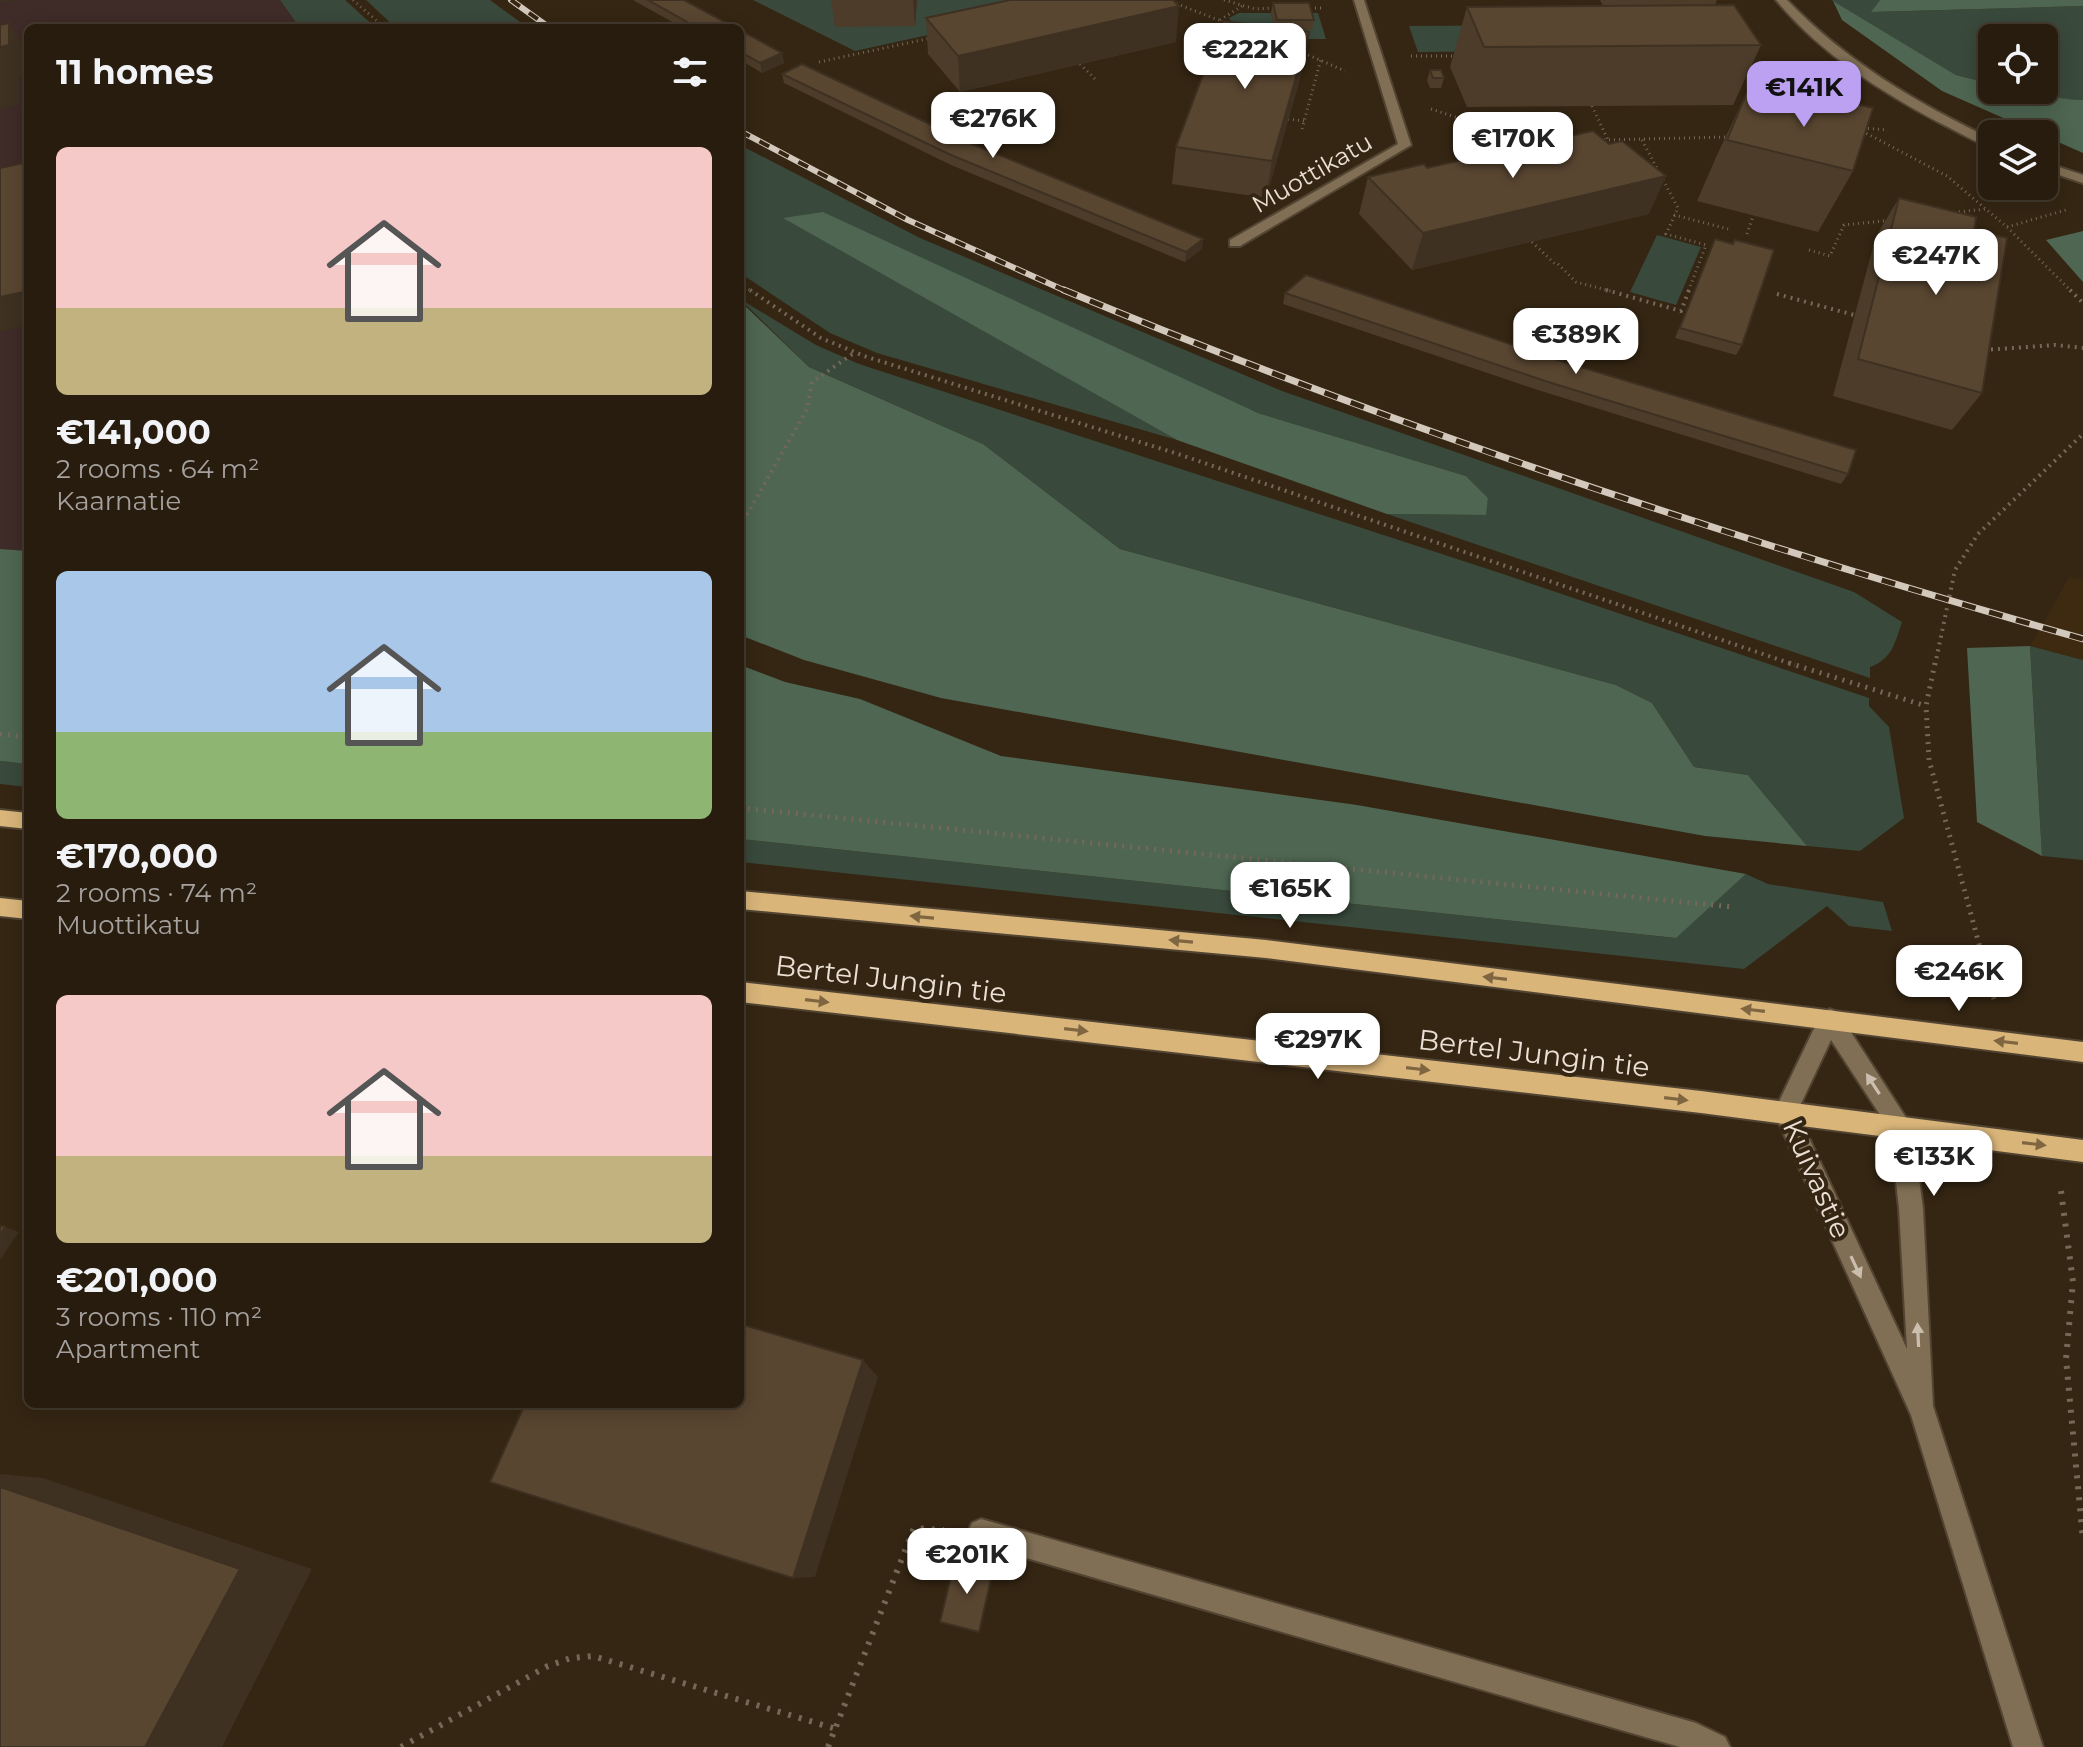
<!DOCTYPE html>
<meta charset="utf-8">
<style>
body{margin:0;font-family:Montserrat,sans-serif;background:#302517;color:#f1f3f6;height:100vh;display:flex;flex-direction:column;font-size:30px;white-space:nowrap}
*{box-sizing:border-box;margin:0}
p{font-size:26px;color:#a5a19e}
.icon{flex:none;width:44px;height:44px;fill:none;stroke:currentColor;stroke-width:2;stroke-linecap:round;stroke-linejoin:round}
.map{position:relative;flex:1;overflow:hidden}
.sheet{position:absolute;left:24px;top:24px;width:720px;height:1384px;display:flex;flex-direction:column;background:#281c0e;border-radius:12px;box-shadow:0 4px 20px #0003,0 0 0 2px #443a2e}
.sheet>*{flex:none}
.fabs{position:absolute;left:1978px;top:24px;display:grid;gap:16px}
.fabs a{display:grid;place-items:center;width:80px;height:80px;border-radius:12px;background:#281c0e;box-shadow:0 4px 20px #0003,0 0 0 2px #443a2e;font-size:40px}
.price{position:absolute;translate:-50% -68px;padding:0 18px;border-radius:16px;background:#fff;color:#222;font-size:26px;line-height:52px;filter:drop-shadow(0 2px 4px #0008)}
.price::after{content:'';position:absolute;left:50%;top:48px;width:24px;height:18px;margin-left:-12px;background:inherit;clip-path:polygon(0 0,100% 0,50% 100%)}
.price.selected{background:#bca0f2;color:#111}
ul{padding:0;list-style:none}
li{display:grid;align-content:center;gap:16px;height:424px;padding:0 32px}
li span{display:grid;place-items:center;height:248px;border-radius:12px;color:#555}
li>.icon{margin-inline-start:auto}
span .icon{width:144px;height:144px;fill:#fffc;stroke-width:1}
li b{font-size:34px}
h2{display:flex;justify-content:space-between;align-items:center;height:96px;padding:0 32px;font-size:34px}
.map>svg:first-child{display:block}
.built{fill:#3e2a11}
.industrial{fill:#3f2b28}
.green{fill:#39493b}
.forest{fill:#4e6652}
.lines{fill:none;stroke-linecap:round;stroke-linejoin:round}
.minor-casing{stroke:#524432;stroke-width:4}
.major-casing{stroke:#524432;stroke-width:4}
.path-far3{stroke:#766858;stroke-width:3;stroke-dasharray:1 4;stroke-linecap:butt}
.path-far2{stroke:#766858;stroke-width:4;stroke-dasharray:2 5;stroke-linecap:butt}
.path-far1{stroke:#766858;stroke-width:5;stroke-dasharray:2 6;stroke-linecap:butt}
.path{stroke:#766858;stroke-width:6;stroke-dasharray:3 8;stroke-linecap:butt}
.minor{fill:#806f54;fill-rule:evenodd}
.major{fill:#d9b57a;fill-rule:evenodd}
.rail-far1-casing{stroke:#d3c8bc;stroke-width:6}
.rail-casing{stroke:#d3c8bc;stroke-width:7}
.rail-far1{stroke:#352613;stroke-width:4;stroke-dasharray:11;stroke-linecap:butt}
.rail{stroke:#352613;stroke-width:5;stroke-dasharray:14;stroke-linecap:butt}
.wall{fill:#4d3c2a}
.shaded-wall{fill:#3e3122}
.building{fill:#594631;stroke:#3e3122;stroke-width:2}
.oneway{fill:#7f6641}
.oneway2{fill:#cbbeae}
.labels{text-anchor:middle;dominant-baseline:central;stroke-width:8;stroke-linejoin:round;paint-order:stroke}
.far-street-label{font-size:24px;fill:#ebe0d5;stroke:#352613}
.street-label{font-size:28px;fill:#ebe0d5;stroke:#352613}
</style>
<div class="map">
<svg width="2083" height="1747" viewBox="0 0 2083 1747">
<rect width="100%" height="100%" fill="#352613"/>
<path class="built" d="M2069 577 2083 580V660L2030 646Z"/>
<path class="industrial" d="M0 0H280L300 28H28V551L0 549Z"/>
<path class="green" d="M280 0H345L376 28H300Z
M366 0H490L528 28H396Z
M753 0H839L914 26 917 0H1119L1042 10 855 51Z
M1831 0H1880L1872 12 2083 6V100L2055 99 2018 90H2044V38H1992V84L1956 75Z
M1239 13H1271L1276 30H1311L1307 13H1318L1326 39H1274L1231 21 1229 18Z
M1571 25V51L1418 52 1409 26Z
M740 145 920 238 1282 391 1854 592 1902 622C1895 643 1892 659 1870 667V678L1387 514 1485 515 1488 498 1466 476 1258 413 785 217 1177 440 877 353 830 333 740 273Z
M1657 235 1701 247 1676 305 1630 292Z
M740 299 816 345 859 364 1500 573 1869 698V706L1889 727 1904 818 1860 851 1807 846 1748 775 1694 767 1652 703 1616 685 1120 549 983 444 809 367Z
M2030 646 2083 660V860L2042 856Z
M0 761 28 764V787L0 784Z
M740 839 1675 938 1746 874 1768 884 1883 902 1892 931 1849 926 1827 906 1744 969 740 862Z"/>
<path class="forest" d="M1880 0H2083V6L1871 12Z
M1833 1 1956 75 1992 84V90C2023 90 2052 99 2083 100V153L1942 91 1842 20Z
M823 212 1258 413 1466 476 1488 498 1486 515 1387 514 1177 440 783 218Z
M2083 231V282L2046 240Z
M740 301 809 367 983 444 1120 549 1616 685 1652 703 1694 767 1748 775 1807 846 1705 836 941 698 804 660 740 635Z
M0 549 28 551V764L0 761Z
M2030 646 2042 856 1977 822 1967 648Z
M740 665 785 682 860 699 1001 756 1357 805 1746 874 1676 938 740 839Z"/>
<g class="lines">
<g class="minor-casing">
<path id="minor" d="M1354 0H1364L1411 145 1240 246H1230V240L1398 144Z
M1776 0H1787C1846 61 1916 103 1992 139V148C1975 142 1958 132 1942 124 1881 92 1820 53 1776 0Z
M2044 162 2083 175V183L2044 170Z
M1830 1009 1838 1012 1912 1127 1923 1208 1933 1406 2043 1747H2013L1911 1415 1774 1112 1822 1012ZM1831 1040 1890 1130 1899 1208 1907 1349 1797 1112Z
M981 1519 1696 1723 1725 1737 1730 1747H1680L981 1545 972 1541 968 1532 972 1523Z"/>
</g>
<g class="major-casing">
<path id="major" d="M0 810 28 813V829L0 826Z
M740 891 1266 940 2083 1042V1062L1266 958 740 909Z
M0 898 28 901V919L0 916Z
M740 982 1701 1091 2083 1140V1162L1701 1113 740 1002Z"/>
</g>
<path class="path-far3" d="M353 0 385 28
M1167 0 1226 23
M1224 0 1255 9 1275 8
M1305 8H1324
M1220 20 1242 6
M1299 51 1345 71
M1411 56H1457
M1750 61 1814 106
M819 62 931 38
M1080 64 1097 81
M1592 106 1608 140
M1431 109 1477 124 1573 138
M1288 119 1304 121
M1863 128 1888 130
M1302 129 1321 59
M1862 131 1947 176 2007 227 2072 292
M1599 140 1729 137
M1642 140 1678 208 1666 234 1706 245 1688 292
M1496 155 1511 131
M1949 213 1986 209
M1674 215 1728 229
M2007 227 2066 210
M1747 234 1753 216
M1532 242 1555 264
M1809 250 1830 256 1844 225 1892 220
M1558 264 1576 282 1614 292
M740 284 753 292"/>
<path class="path-far2" d="M750 290 821 338 864 356 1175 453 1795 665
M1606 290 1681 311 1689 290
M2070 290 2083 303
M1777 294 1854 315
M1984 350 2055 345 2083 348
M740 527 807 409 812 382 854 353
M1935 665 1955 570 1978 534 2083 434"/>
<path class="path-far1" d="M1789 663 1926 706
M1935 663 1926 706 1929 760 1994 999
M0 734 28 737
M740 808 1733 907"/>
<path class="path" d="M2061 1191 2073 1282 2066 1359 2083 1540
M401 1747 548 1666 571 1658 593 1656 833 1728
M828 1747 914 1528 944 1530"/>
<use href="#minor" class="minor"/>
<use href="#major" class="major"/>
<g class="rail-far1-casing">
<path id="rail-far1" d="M511 0 550 28
M740 131 908 220 1068 292"/>
</g>
<g class="rail-casing">
<path id="rail" d="M1064 290C1396 428 1737 541 2083 639"/>
</g>
<use href="#rail-far1" class="rail-far1"/>
<use href="#rail" class="rail"/>
</g>
<path class="wall" d="M633 0H684L736 28H683Z
M831 0H917L915 26 835 27Z
M1600 0H1717L1715 5 1761 45 1733 105 1467 107 1450 67 1467 7 1603 6Z
M1273 3 1314 20 1312 30H1293L1309 32 1303 68 1266 198 1172 184 1176 147 1275 28 1271 13Z
M926 18 1176 42 960 92 928 54Z
M740 30 782 53 784 63 762 73 740 60Z
M1430 70 1444 78 1441 88H1430L1427 80Z
M782 74 970 143 1202 249 1185 262 951 165 784 83Z
M1746 94 1808 108 1815 94 1853 171 1818 232 1697 201 1717 155Z
M1427 168 1649 214 1412 270 1359 214 1368 177Z
M1899 198 1974 230 1982 393 1952 430 1833 396 1876 236Z
M1715 239 1742 345 1736 355 1675 338Z
M1285 293 1848 474 1841 484 1541 391 1283 304Z"/>
<path class="shaded-wall" d="M0 0H17L0 3Z
M913 0H917L915 26Z
M1179 6 1176 42 960 92 958 56Z
M9 23 27 52 28 74 19 76V105L0 109V47Z
M1309 32 1303 68 1266 198 1272 161Z
M782 53 784 63 762 73 760 63Z
M1666 176 1649 214 1412 270 1423 233Z
M1203 239 1202 249 1185 262 1186 252Z
M28 291V325L0 332V297Z
M5 1227 19 1232 0 1260V1235Z
M863 1360 878 1377 815 1577 793 1578Z
M0 1474 43 1478 312 1569 222 1747H145L0 1487Z"/>
<path class="building" d="M648 0H684L736 28H698Z
M1010 0H1173L1179 6 958 56 926 18Z
M1273 3H1309L1314 20H1277Z
M1734 5 1761 45 1484 47 1467 7Z
M1223 21 1309 32 1272 161 1176 147Z
M9 23V45L0 47V25Z
M740 30 782 53 760 63 740 52Z
M802 64 970 143 1203 239 1186 252 951 155 782 74Z
M1430 70H1441L1444 78H1433Z
M1746 94 1810 109 1815 94 1873 108 1853 171 1727 140Z
M1593 131 1609 144 1622 141 1666 176 1423 233 1368 177 1424 164 1427 168Z
M28 162V291L0 297V168Z
M1899 198 1976 217 1974 230 2007 238 1982 393 1858 359Z
M1715 239 1733 244 1735 240 1774 250 1742 345 1680 328Z
M1306 275 1554 359 1856 450 1848 474 1545 381 1285 293Z
M0 1226 5 1227 0 1235Z
M740 1324 863 1360 793 1578 490 1482 525 1404H740Z
M0 1487 240 1569 145 1747H0Z
M955 1560 993 1570 979 1632 940 1622Z"/>
<defs><path id="oneway-solid" d="M-6-.8H1V-3.2L6.5 0L1 3.2V.8H-6Z" transform="scale(2)"/></defs>
<g class="oneway">
<use href="#oneway-solid" transform="translate(922 917) rotate(-175)"/>
<use href="#oneway-solid" transform="translate(1181 941) rotate(-175)"/>
<use href="#oneway-solid" transform="translate(1495 978) rotate(-173)"/>
<use href="#oneway-solid" transform="translate(817 1001) rotate(7)"/>
<use href="#oneway-solid" transform="translate(1753 1010) rotate(-173)"/>
<use href="#oneway-solid" transform="translate(1076 1030) rotate(7)"/>
<use href="#oneway-solid" transform="translate(2006 1042) rotate(-173)"/>
<use href="#oneway-solid" transform="translate(1418 1069) rotate(7)"/>
<use href="#oneway-solid" transform="translate(1676 1099) rotate(7)"/>
<use href="#oneway-solid" transform="translate(2034 1144) rotate(7)"/>
</g>
<g class="oneway2">
<use href="#oneway-solid" transform="translate(1873 1084) rotate(-123)"/>
<use href="#oneway-solid" transform="translate(1856 1267) rotate(65)"/>
<use href="#oneway-solid" transform="translate(1918 1335) rotate(-93)"/>
</g>
<g class="labels">
<g class="far-street-label">
<text transform="translate(1312 173) rotate(-30)">Muottikatu</text>
</g>
<g class="street-label">
<text transform="translate(891 979) rotate(7)">Bertel Jungin tie</text>
<text transform="translate(1534 1053) rotate(7)">Bertel Jungin tie</text>
<text transform="translate(1817 1179) rotate(66)">Kuivastie</text>
</g>
</g>
</svg>
<div class="fabs">
<a><svg class="icon" aria-label="locate" viewBox="0 0 24 24"><circle cx="12" cy="12" r="6"/><path d="M12 2v4M12 18v4M2 12h4M18 12h4"/></svg></a>
<a><svg class="icon" aria-label="layers" viewBox="0 0 24 24"><path d="M12 4l9 5-9 5-9-5zM3 14l9 5 9-5"/></svg></a>
</div>
<b class="price" style="left:1245px;top:91px">€222K</b>
<b class="price selected" style="left:1804px;top:129px">€141K</b>
<b class="price" style="left:993px;top:160px">€276K</b>
<b class="price" style="left:1513px;top:180px">€170K</b>
<b class="price" style="left:1936px;top:297px">€247K</b>
<b class="price" style="left:1576px;top:376px">€389K</b>
<b class="price" style="left:1290px;top:930px">€165K</b>
<b class="price" style="left:1959px;top:1013px">€246K</b>
<b class="price" style="left:1318px;top:1081px">€297K</b>
<b class="price" style="left:1934px;top:1198px">€133K</b>
<b class="price" style="left:967px;top:1596px">€201K</b>
<section class="sheet">
<h2>11 homes<svg class="icon" aria-label="filters" viewBox="0 0 24 24"><path d="M4 7h16M4 17h16"/><circle cx="9" cy="7" r="2"/><circle cx="15" cy="17" r="2"/></svg></h2>
<ul>
<li><span style="background:linear-gradient(#f6c9c9 65%,#c2b280 0)"><svg class="icon" aria-label="home" viewBox="0 0 24 24"><path d="M3 11l9-7 9 7M6 9v11h12V9"/></svg></span><div><b>€141,000</b><p>2 rooms · 64 m²</p><p>Kaarnatie</p></div></li>
<li><span style="background:linear-gradient(#a9c7e8 65%,#8fb573 0)"><svg class="icon" aria-label="home" viewBox="0 0 24 24"><path d="M3 11l9-7 9 7M6 9v11h12V9"/></svg></span><div><b>€170,000</b><p>2 rooms · 74 m²</p><p>Muottikatu</p></div></li>
<li><span style="background:linear-gradient(#f6c9c9 65%,#c2b280 0)"><svg class="icon" aria-label="home" viewBox="0 0 24 24"><path d="M3 11l9-7 9 7M6 9v11h12V9"/></svg></span><div><b>€201,000</b><p>3 rooms · 110 m²</p><p>Apartment</p></div></li>
</ul>
</section>
</div>
